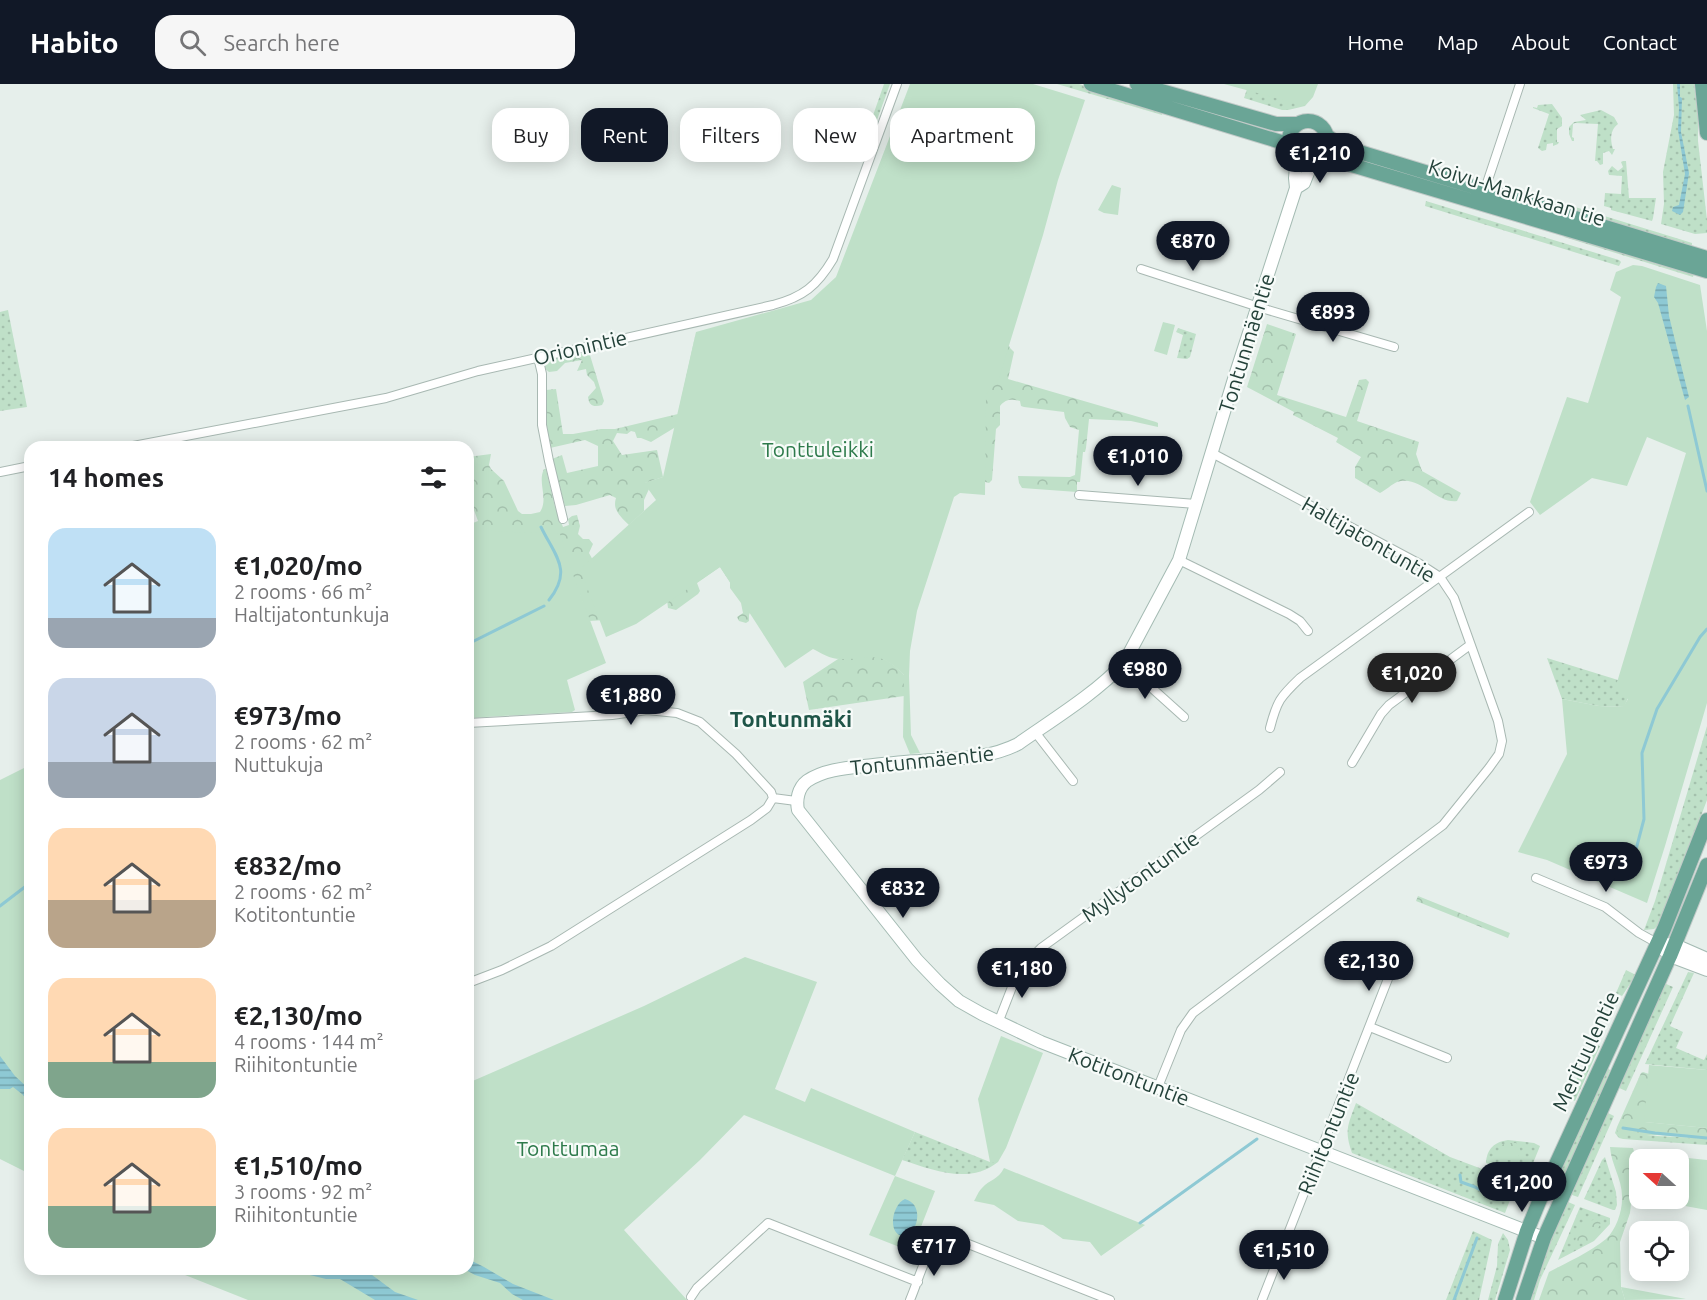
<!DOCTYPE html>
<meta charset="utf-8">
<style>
body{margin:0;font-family:Ubuntu,sans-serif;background:#f6f6f6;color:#202124;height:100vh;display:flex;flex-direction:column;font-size:22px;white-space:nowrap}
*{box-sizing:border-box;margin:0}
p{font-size:20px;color:#757577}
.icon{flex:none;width:33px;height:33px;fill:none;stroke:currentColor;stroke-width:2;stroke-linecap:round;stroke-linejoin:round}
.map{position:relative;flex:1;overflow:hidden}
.drawer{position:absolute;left:24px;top:357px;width:450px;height:834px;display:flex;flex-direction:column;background:#fff;border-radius:18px;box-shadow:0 3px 15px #0003}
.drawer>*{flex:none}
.top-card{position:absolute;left:492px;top:24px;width:570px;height:54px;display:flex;gap:12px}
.needle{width:39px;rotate:291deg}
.buttons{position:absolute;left:1629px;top:1065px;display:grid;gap:12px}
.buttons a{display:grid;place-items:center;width:60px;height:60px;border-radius:12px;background:#fff;box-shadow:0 3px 15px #0003;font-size:30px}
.price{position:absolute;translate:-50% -51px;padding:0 14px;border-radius:21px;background:#111827;color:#fff;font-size:20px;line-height:39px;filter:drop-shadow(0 2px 3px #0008)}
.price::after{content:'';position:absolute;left:50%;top:36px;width:18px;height:14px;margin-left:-9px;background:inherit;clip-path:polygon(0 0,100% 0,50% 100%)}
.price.on{background:#222;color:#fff}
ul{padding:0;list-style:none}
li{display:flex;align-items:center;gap:18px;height:150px;padding:0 24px}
li span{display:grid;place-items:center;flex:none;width:168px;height:120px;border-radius:18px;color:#555}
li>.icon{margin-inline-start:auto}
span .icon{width:72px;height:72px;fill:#fffc;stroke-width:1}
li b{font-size:26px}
h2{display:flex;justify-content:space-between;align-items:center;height:72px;padding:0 24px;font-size:26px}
.pill{padding:0 21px;border-radius:18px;background:#fff;box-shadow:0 3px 15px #0003;font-size:21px;line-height:54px}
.pill.on{background:#111827;color:#fff}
header{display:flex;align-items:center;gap:36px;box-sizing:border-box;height:84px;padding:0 30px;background:#111827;color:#fff}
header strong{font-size:28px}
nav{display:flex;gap:33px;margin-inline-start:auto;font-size:21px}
.search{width:420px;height:54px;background:#f6f6f6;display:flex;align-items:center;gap:15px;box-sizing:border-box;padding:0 21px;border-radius:18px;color:#757577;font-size:22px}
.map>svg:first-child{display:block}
.grass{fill:url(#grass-dots)}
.forest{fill:url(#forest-crowns)}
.green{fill:#bfe0c8}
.water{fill:url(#water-rules)}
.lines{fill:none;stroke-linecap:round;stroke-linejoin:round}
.stream{stroke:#8ec9d4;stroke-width:3}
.street-casing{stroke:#a8b8b2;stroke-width:10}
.secondary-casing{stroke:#a4bbb3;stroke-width:14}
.primary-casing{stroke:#c2cac8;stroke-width:16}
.street{stroke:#fff;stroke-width:8}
.secondary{stroke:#fff;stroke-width:12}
.primary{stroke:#6aa596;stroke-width:14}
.labels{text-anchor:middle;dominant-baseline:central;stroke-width:4.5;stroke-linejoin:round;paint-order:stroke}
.street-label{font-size:21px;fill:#24423a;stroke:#f7fbf9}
.park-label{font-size:21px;fill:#2d7a4b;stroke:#f7fbf9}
.neighbourhood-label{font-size:22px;font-weight:bold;fill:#1f5548;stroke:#f7fbf9}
</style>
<header>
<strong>Habito</strong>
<div class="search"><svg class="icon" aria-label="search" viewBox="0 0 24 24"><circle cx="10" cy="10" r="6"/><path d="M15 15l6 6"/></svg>Search here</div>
<nav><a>Home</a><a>Map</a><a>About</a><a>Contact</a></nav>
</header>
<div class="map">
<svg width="1707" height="1216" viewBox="0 0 1707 1216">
<defs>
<pattern id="grass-dots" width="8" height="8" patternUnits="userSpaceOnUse" patternTransform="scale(1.5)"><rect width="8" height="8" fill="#bfe0c8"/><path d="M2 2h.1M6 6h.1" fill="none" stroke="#a4c1ad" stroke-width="1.8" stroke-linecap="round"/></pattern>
<pattern id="forest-crowns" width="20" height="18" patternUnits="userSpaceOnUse" patternTransform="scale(1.5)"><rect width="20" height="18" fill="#bfe0c8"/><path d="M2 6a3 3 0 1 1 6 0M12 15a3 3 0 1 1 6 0" fill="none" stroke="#a4c1ad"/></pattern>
<pattern id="water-rules" width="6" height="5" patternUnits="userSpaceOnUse" patternTransform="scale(1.5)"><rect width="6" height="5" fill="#8ec9d4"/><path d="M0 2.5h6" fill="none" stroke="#74a5ad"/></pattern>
</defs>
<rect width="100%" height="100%" fill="#e6efeb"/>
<path class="grass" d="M884 0H890L877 36 870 40Z
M1057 0H1079L1163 26 1162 31Z
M1673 0H1694L1698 32V57L1707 136V149L1695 150 1661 140 1664 120 1663 88 1674 31Z
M1247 5 1303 19 1305 22 1288 26H1282L1244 14Z
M1552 20 1562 34V42L1557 45V58H1559L1558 60 1553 62V59L1547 60 1546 66 1542 67 1538 64 1549 30 1533 24V23L1537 24 1538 21Z
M1601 26 1614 33 1618 40C1610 46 1610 56 1613 65H1615L1612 71 1609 67 1603 69V80L1600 81 1597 77H1595L1598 40 1575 39 1573 40 1572 53 1574 54V57H1572L1569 50V43L1574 38 1586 36 1580 31Z
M1623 77H1626L1629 114H1656L1653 134 1652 137 1611 126V124L1604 122 1605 109 1621 110 1622 92 1609 91 1608 87 1612 82 1618 87 1623 83 1621 78Z
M1517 105 1676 154 1692 159V165L1514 113Z
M1426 117 1619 176 1621 178 1619 182 1425 122Z
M1566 149 1694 189 1693 193 1564 153Z
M8 226 27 323 0 327V228Z
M1178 244 1196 250 1190 273 1187 275 1177 274 1183 251 1176 248Z
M1547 574 1618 596 1616 605 1628 614 1624 623 1599 622 1562 615Z
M1707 642V716L1660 840 1654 845 1644 846 1655 817Z
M1626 886 1636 891 1622 912 1616 909Z
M1688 888 1694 889 1670 942 1683 948 1676 964 1704 976 1707 970V986L1645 980Z
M1664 899 1673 903 1626 1007 1617 1003Z
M1593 959 1600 962 1575 1017 1568 1014Z
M1607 984 1610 986 1595 1024 1559 1106 1553 1104Z
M1356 1019 1450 1073 1517 1098 1505 1129 1352 1069C1344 1046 1348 1041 1356 1019Z
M1606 1028 1614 1032 1578 1113 1569 1110Z
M1617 1043V1047C1646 1053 1677 1052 1707 1055V1061L1623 1055 1619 1054 1615 1049Z
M915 1048 990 1078H998C969 1101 933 1086 902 1076Z
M1508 1056 1534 1059 1540 1062 1527 1094 1486 1079C1487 1064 1495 1058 1508 1056Z
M1605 1073 1616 1108 1617 1121 1615 1126H1613L1584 1115 1602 1076Z
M1566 1117 1575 1121 1540 1196 1534 1216H1529L1548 1158Z
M1580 1123 1610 1134V1140L1594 1157 1558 1176Z
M1473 1147 1492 1156 1479 1216H1446Z
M1503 1149 1508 1156 1510 1166 1495 1216H1488L1497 1182 1498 1160Z"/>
<path class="forest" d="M1267 240 1296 250 1277 311 1346 333 1359 296 1366 295 1369 298 1357 337 1419 358 1416 370 1422 387 1461 409 1457 417C1436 420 1420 390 1397 398 1392 400 1386 406 1380 409L1355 394V383L1361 373 1336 358 1338 354 1293 331 1294 328 1247 303Z
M696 248 679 341 651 358 641 354H637L635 348 631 347 627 350 617 349 613 357 622 371 657 366 663 393 645 399 649 405 644 416V427L629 441C621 433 612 426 616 414L610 411 576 421 565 422 552 375 562 371 567 389 598 382V362L585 356 550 364 547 342 546 306 556 305 563 350H573L601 345H615L678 330Z
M1000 257 1010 263V264L1014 268 1008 295 1156 338 1158 339V343L1131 337 1089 335 1086 364 1085 368H1083L1080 398H1077V408L1022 404 1019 399 1018 392 1070 393 1075 391 1079 346 1070 343 1065 334 1064 328 1024 323 1021 322 1020 317C1011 315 1006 315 1000 322V341L996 345 992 396 989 399 982 397 860 293Z
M589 268 604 317 602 321C595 323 589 323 588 313L596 304 594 298 587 291 586 285 577 287 582 276 565 279 557 287 549 288 544 284V279L552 275Z
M491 370 489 381 491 385 504 397 518 427 522 430H531L540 428C549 414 537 399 544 385H546L555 423 563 443 569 441 568 435 572 432 577 431 580 442 578 450 583 455H589L593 460 589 469 594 478 605 536 589 537 580 511 468 457V441L478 437 468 410V373Z
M720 463 751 526 749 531V537L746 539 739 537 737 533 743 529 741 519 730 504V498L720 483 697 499 700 507 698 510 676 526 668 524 667 516Z
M875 572C888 575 895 582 904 591V612L809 626 803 598 838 575Z
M1418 812 1510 849 1508 854 1416 817Z
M1643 988 1649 990 1645 1038 1707 1044V1055L1657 1051 1641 1052 1619 1050 1617 1047V1043L1641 989Z
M1506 1059H1516L1520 1065V1070L1514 1076H1504L1500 1072V1062Z
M1610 1063 1633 1064 1636 1075 1630 1129 1620 1158 1621 1203 1625 1216H1539L1549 1188C1568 1178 1590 1168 1606 1155 1616 1146 1623 1126 1622 1112 1622 1095 1611 1080 1610 1063Z
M1598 1134 1603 1135C1600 1139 1600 1141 1598 1145 1597 1150 1592 1154 1588 1157H1575C1578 1145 1585 1138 1598 1134Z"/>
<path class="green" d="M910 0H1033L1085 16 1058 96 1043 151 999 294 986 311 985 411 960 409 954 413 917 527 910 567 909 592 911 651 920 669 910 670 903 653 904 591C877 564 873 576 840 575 830 575 821 569 813 565L785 584 720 483 636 540 606 553 580 485 656 416 644 399 663 393 696 248 811 216 836 193Z
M1224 0H1318L1313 13 1305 22Z
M1112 101 1121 104 1118 131 1104 129 1098 126Z
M1633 181 1642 182 1700 201 1707 247V619L1665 762 1647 819 1547 776 1518 768 1567 670 1562 615 1599 622 1623 623 1628 615 1615 605 1686 369 1647 353 1627 402 1592 394 1540 431 1530 418 1567 313 1588 319 1621 213 1610 206 1616 188Z
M1163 238 1175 241 1167 271 1154 267Z
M468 446 560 450 569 480 606 579 567 596 575 626 572 628 468 634Z
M30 681V1090L0 1075V696Z
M745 873 817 898 775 1005 805 1018 811 1004 915 1048 895 1092 935 1107 915 1158 910 1165 902 1164 869 1151 895 1092 744 1031 700 1076 624 1146 687 1216H248L170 1185H468V999L644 922Z
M1001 952 1043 969 1006 1064 998 1078H990L978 1015Z
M1649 981 1707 986V1044L1644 1038Z
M1669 1072 1707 1076V1126L1685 1122 1686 1112 1679 1111 1678 1076 1669 1075Z
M1004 1084 1145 1141 1101 1172 1090 1158 1063 1155 1043 1141 1018 1137 994 1121 974 1117C977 1112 978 1108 982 1104 990 1095 998 1096 1004 1084Z
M1621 1203 1686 1215 1625 1216Z"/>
<path class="water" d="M1677 0H1680V13L1682 14 1681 48 1689 89 1683 128 1680 131 1672 127 1673 123 1679 121 1685 90 1678 46 1679 24Z
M1658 199 1666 202 1669 232 1689 313 1685 316 1658 219 1654 213 1656 203Z
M0 972 15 992 28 1004H30V1019L22 1010 13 1003 10 1005H0Z
M905 1115C926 1121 916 1151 905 1152 887 1153 891 1121 905 1115Z
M468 1175 484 1183 513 1200 554 1216H523L512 1210 500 1199 475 1191 464 1185H468Z
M286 1185H364L395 1208 418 1216H375L340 1195H326Z"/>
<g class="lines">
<path class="stream" d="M1688 322 1707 407
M541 443C555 472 573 486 549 516
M468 560 544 522
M1633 777 1644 735 1642 669 1657 625 1700 553 1707 545
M0 822 30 799
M1623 1044 1655 1049 1707 1054
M1460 1091 1461 1098 1475 1103 1493 1113
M1140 1139 1257 1055
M1454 1216 1477 1154"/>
<g class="street-casing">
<path id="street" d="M1483 111 1520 0
M1141 185 1268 226 1394 263
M538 273 542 290V341L549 377 563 435
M128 363 386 314 478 287 773 221C803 213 817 202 833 175L897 0
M0 388 30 382
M1079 411 1196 420
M1179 476 1289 530 1300 537 1308 547
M1124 579 1184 633
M468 639 612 631 647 626 677 629 700 638 736 670 771 708 773 714
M1270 644C1277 617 1280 613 1300 594L1529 428
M1035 648 1073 697
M1352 679 1381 630 1389 621 1470 561
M1536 794 1605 823 1639 849 1657 859
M468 899 502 886 551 862 751 736 767 724 773 714 796 717
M998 939 1014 898 1024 881 1041 864 1259 706 1280 688
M1370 943 1447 974
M1158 1003 1181 946 1193 929 1443 741 1489 684 1499 670 1502 657 1498 637 1454 514 1440 493 1420 480 1212 369
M691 1213 697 1204 768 1139 918 1198
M910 1216C917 1200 925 1171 935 1158 938 1155 943 1153 948 1152L1110 1216
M1262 1216 1393 882"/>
</g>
<g class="secondary-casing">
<path id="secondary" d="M1297 71 1295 94 1296 104 1234 295 1179 476 1124 579C1095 610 1052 636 1018 660 986 676 954 674 919 677 901 678 883 680 864 682 845 684 823 686 807 697 798 704 796 716 798 726L917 876 940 900 959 917 982 930 1041 958 1544 1154
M1296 104 1304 99 1314 74
M1657 859 1670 872 1707 886
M1666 860 1675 861 1707 875"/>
</g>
<g class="primary-casing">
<path id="primary" d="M1091 0 1291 61
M1137 0 1276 40H1298
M1702 0 1707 49
M1289 56a19 19 0 1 1 38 0a19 19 0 1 1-38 0Z
M1327 52 1343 63 1707 174
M1315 73 1345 79 1707 187
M1505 1216 1527 1147 1541 1113 1664 845 1707 736
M1523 1216 1544 1154 1670 872 1707 781"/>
</g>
<use href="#street" class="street"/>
<use href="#secondary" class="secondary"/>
<use href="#primary" class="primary"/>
</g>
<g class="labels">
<g class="street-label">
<text transform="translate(1517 108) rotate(17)">Koivu-Mankkaan tie</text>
<text transform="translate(1246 259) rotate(-73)">Tontunmäentie</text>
<text transform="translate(580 263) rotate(-13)">Orionintie</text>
<text transform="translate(1369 455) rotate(30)">Haltijatontuntie</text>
<text transform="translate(922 676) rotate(-6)">Tontunmäentie</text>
<text transform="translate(1140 792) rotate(-36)">Myllytontuntie</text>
<text transform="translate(1585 967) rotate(-65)">Merituulentie</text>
<text transform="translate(1129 992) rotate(21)">Kotitontuntie</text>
<text transform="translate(1328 1049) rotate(-68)">Riihitontuntie</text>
</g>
<g class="park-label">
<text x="818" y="365">Tonttuleikki</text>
<text x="568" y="1064">Tonttumaa</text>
</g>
<g class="neighbourhood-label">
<text x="791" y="634">Tontunmäki</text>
</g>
</g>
</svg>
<div class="buttons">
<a><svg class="needle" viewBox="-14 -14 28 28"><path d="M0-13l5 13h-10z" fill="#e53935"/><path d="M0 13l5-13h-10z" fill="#757577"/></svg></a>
<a><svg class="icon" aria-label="locate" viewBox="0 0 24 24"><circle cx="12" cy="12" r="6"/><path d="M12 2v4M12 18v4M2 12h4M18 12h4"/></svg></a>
</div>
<b class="price" style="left:1320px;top:100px">€1,210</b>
<b class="price" style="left:1193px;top:188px">€870</b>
<b class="price" style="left:1333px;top:259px">€893</b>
<b class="price" style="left:1138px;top:403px">€1,010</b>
<b class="price" style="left:1145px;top:616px">€980</b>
<b class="price on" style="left:1412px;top:620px">€1,020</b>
<b class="price" style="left:631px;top:642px">€1,880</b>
<b class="price" style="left:1606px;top:809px">€973</b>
<b class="price" style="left:903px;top:835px">€832</b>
<b class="price" style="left:1369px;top:908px">€2,130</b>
<b class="price" style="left:1022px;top:915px">€1,180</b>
<b class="price" style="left:1522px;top:1129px">€1,200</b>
<b class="price" style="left:934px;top:1193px">€717</b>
<b class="price" style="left:1284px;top:1197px">€1,510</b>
<div class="top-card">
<a class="pill">Buy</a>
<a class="pill on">Rent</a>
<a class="pill">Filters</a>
<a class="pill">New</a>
<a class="pill">Apartment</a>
</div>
<section class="drawer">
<h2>14 homes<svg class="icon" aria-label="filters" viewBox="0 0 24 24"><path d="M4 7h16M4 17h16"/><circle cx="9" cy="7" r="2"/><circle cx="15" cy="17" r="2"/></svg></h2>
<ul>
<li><span style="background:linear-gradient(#bfe0f5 75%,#9aa5b1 0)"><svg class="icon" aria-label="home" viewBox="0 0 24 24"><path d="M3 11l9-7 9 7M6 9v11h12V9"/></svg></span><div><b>€1,020/mo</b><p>2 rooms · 66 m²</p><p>Haltijatontunkuja</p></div></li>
<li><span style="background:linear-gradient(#c9d6e8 70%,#9aa5b1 0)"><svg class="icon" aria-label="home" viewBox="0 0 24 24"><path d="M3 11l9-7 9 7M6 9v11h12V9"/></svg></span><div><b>€973/mo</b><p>2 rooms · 62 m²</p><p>Nuttukuja</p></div></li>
<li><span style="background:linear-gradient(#ffd9b3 60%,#b9a48a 0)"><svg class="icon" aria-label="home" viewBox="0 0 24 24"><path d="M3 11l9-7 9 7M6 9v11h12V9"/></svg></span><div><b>€832/mo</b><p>2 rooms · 62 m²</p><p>Kotitontuntie</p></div></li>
<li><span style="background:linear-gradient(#ffd9b3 70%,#7fa58c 0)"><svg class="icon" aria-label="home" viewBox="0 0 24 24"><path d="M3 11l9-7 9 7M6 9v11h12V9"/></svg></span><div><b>€2,130/mo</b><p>4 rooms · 144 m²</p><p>Riihitontuntie</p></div></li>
<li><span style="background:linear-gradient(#ffd9b3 65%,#7fa58c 0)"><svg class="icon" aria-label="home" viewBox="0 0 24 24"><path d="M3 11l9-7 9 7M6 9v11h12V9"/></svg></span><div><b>€1,510/mo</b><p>3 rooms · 92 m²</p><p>Riihitontuntie</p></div></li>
</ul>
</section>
</div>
